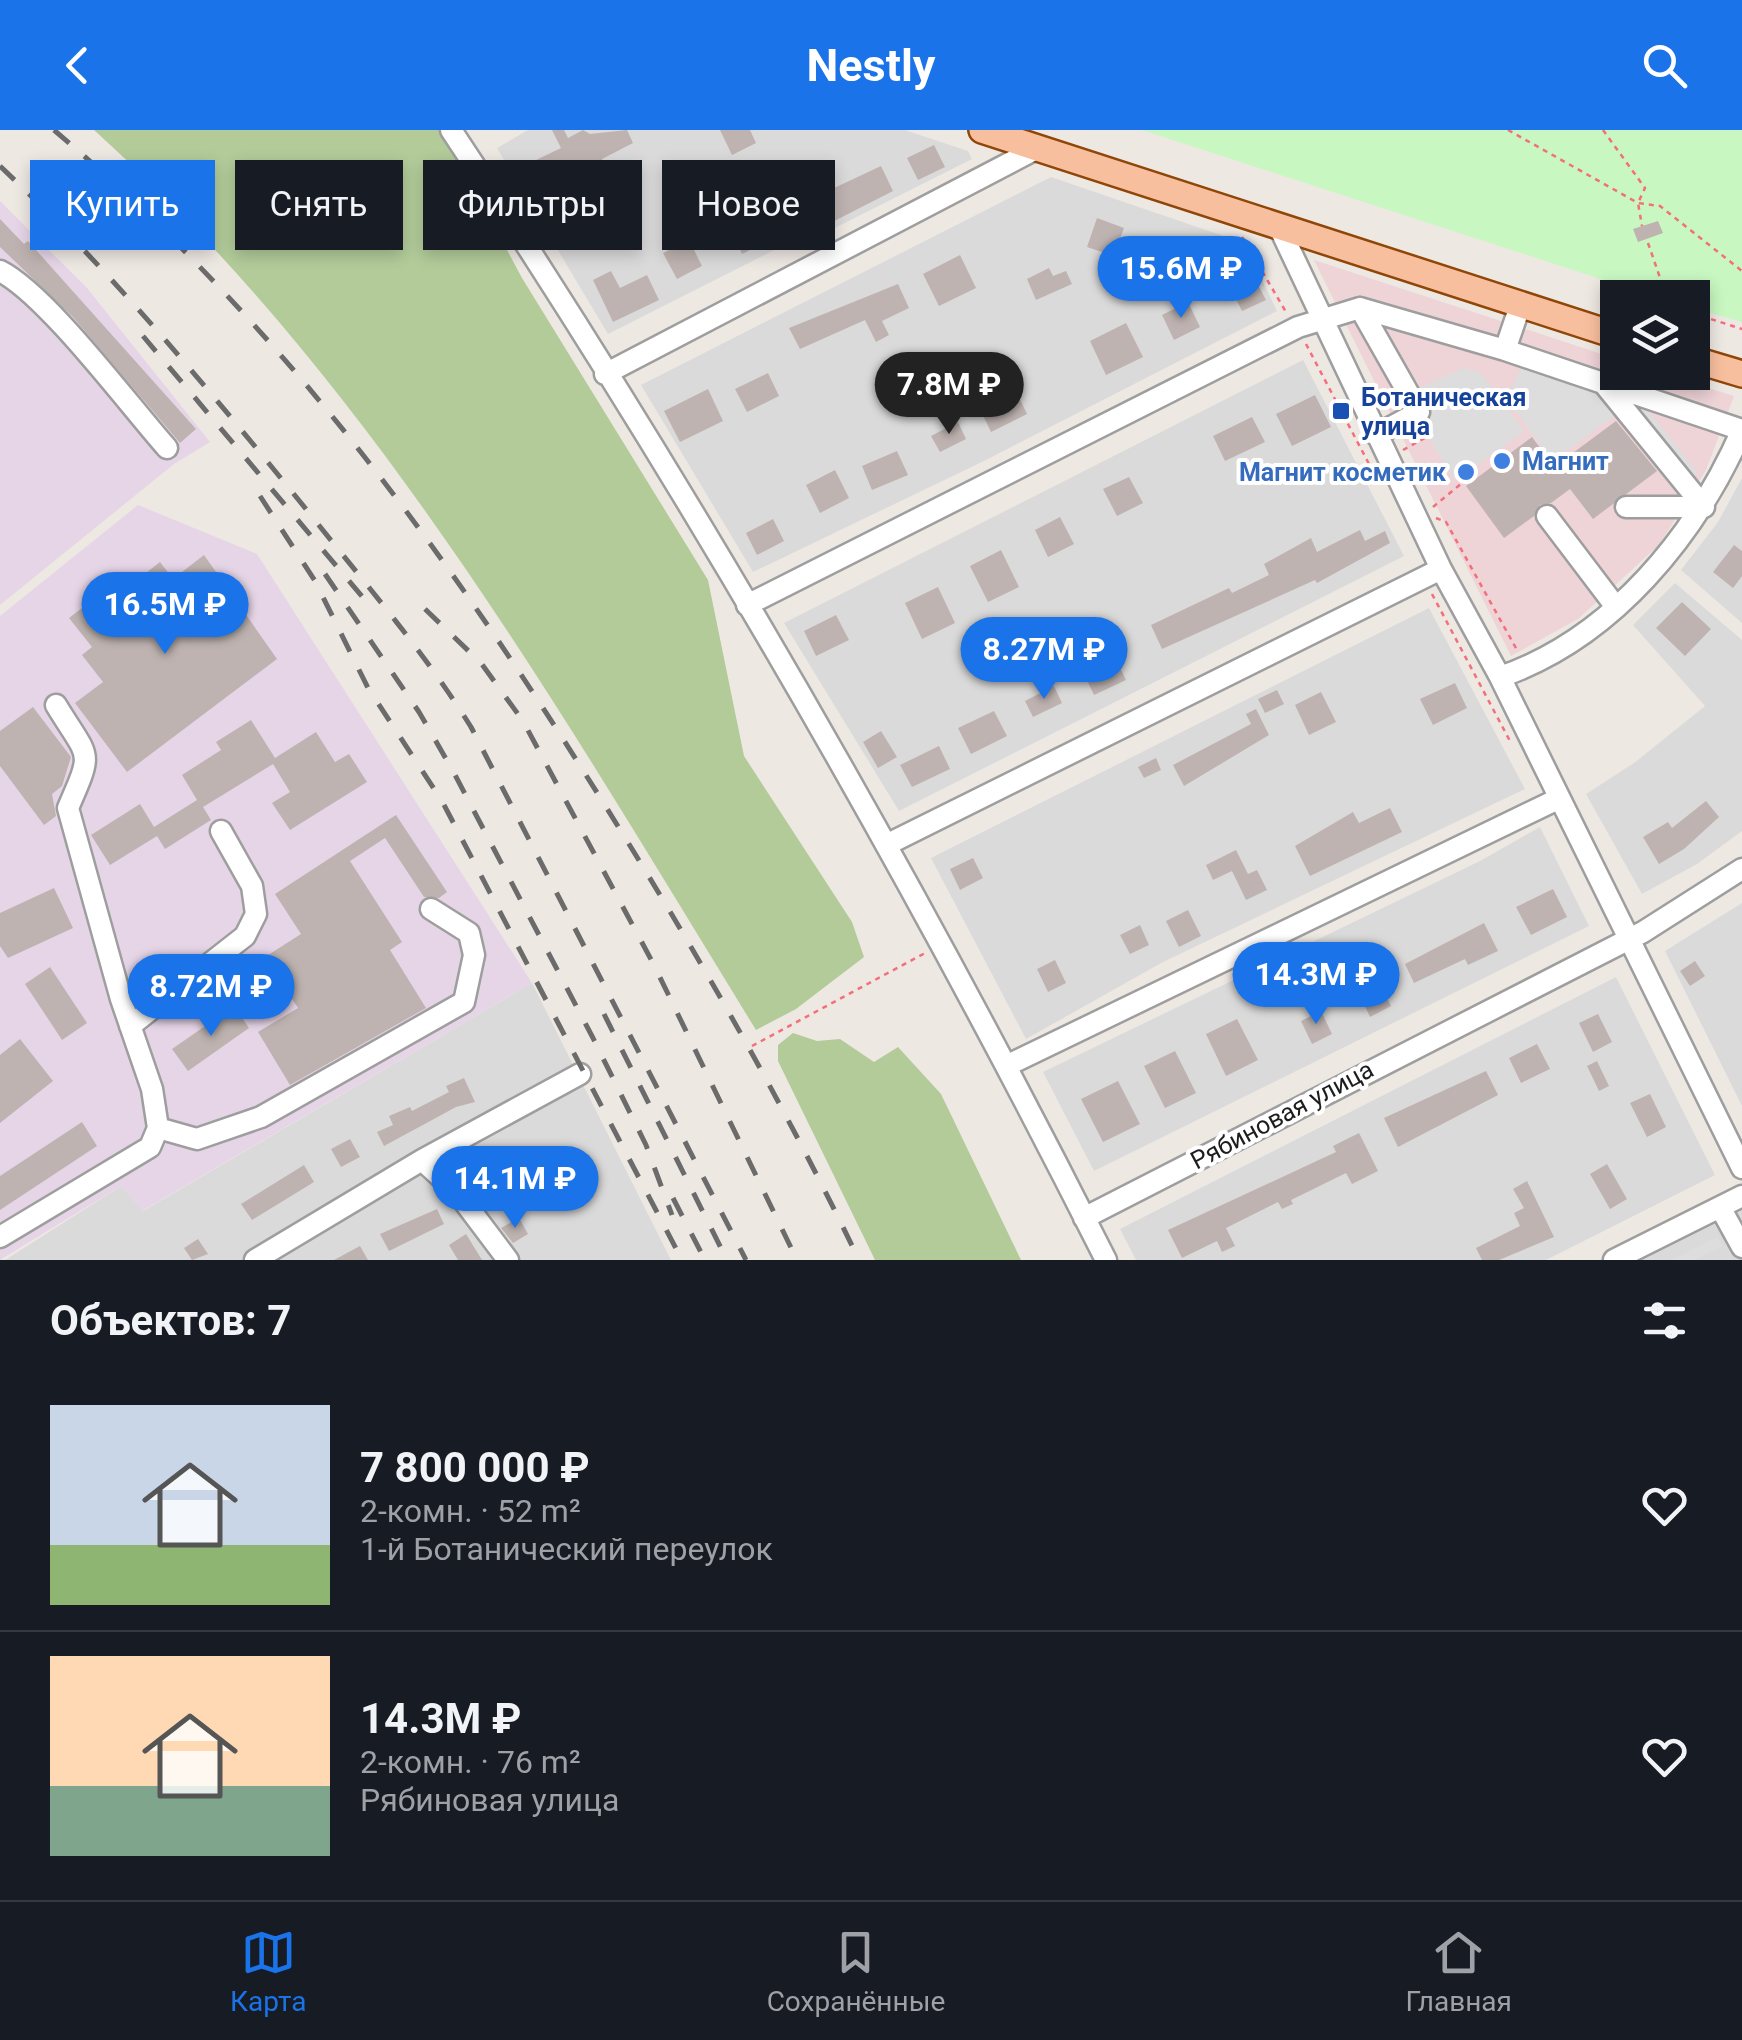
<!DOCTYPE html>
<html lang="ru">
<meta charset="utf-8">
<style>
body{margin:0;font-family:Roboto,sans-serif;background:#20242c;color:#f1f3f6;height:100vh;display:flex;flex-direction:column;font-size:38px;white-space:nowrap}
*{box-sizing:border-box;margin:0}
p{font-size:32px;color:#9ea1a6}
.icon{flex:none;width:55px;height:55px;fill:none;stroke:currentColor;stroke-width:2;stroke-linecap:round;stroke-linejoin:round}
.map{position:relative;height:1130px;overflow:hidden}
.details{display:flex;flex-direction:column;background:#171b24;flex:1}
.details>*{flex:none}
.hud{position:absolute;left:30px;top:30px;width:1000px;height:90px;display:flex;gap:20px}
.tools{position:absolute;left:1600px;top:150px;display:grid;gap:20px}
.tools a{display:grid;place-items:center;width:110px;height:110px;border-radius:0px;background:#171b24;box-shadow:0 5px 15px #0003;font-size:50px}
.price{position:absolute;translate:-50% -85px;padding:0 22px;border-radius:35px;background:#1a73e8;color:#fff;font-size:32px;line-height:65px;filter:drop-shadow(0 2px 5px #0008)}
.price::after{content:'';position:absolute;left:50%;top:60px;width:30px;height:22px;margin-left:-15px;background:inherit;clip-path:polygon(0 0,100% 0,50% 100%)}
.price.active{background:#222;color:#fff}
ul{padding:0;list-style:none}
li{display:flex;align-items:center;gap:30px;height:250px;padding:0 50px}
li+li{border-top:2px solid #363941}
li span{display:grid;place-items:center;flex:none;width:280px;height:200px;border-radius:0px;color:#555}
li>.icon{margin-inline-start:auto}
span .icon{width:120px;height:120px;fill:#fffc;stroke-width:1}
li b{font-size:42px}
h2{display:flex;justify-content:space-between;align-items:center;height:120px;padding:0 50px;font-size:42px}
.chip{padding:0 35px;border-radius:0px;background:#171b24;box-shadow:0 5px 15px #0003;font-size:35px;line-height:90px}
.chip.active{background:#1a73e8;color:#fff}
header{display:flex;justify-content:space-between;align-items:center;height:130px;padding:0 50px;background:#1a73e8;color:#fff;font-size:45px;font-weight:700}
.menu{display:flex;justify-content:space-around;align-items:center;height:140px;border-top:2px solid #363941;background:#171b24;font-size:28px;color:#9ea1a6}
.menu a{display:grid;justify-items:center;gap:5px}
.menu .active{color:#1a73e8}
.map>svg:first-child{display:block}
.residential{fill:#dbdada}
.commercial{fill:#eed3d7}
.industrial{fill:#e6d5e7}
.forest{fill:#b2cb99}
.park{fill:#c8f7c1}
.parking{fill:#ddd}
.building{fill:#beb3b0}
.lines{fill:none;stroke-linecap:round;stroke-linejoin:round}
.minor-casing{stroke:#9e9e9e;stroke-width:25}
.major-casing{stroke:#8f4606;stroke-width:30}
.path{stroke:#f46e7b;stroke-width:2.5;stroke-dasharray:5 5;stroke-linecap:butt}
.minor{stroke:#fff;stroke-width:20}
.major{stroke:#f8bf9e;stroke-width:25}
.rail{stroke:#6b6b6b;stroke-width:5;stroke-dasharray:20 20;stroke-linecap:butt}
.transit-dot{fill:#1a4fb4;stroke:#fff;stroke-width:4}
.shop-dot{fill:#3f7fe0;stroke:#fff;stroke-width:4}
.labels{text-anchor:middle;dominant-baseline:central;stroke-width:8;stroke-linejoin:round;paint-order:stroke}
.transit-label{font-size:25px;font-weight:bold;fill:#164399;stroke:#fff;text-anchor:start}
.shop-label{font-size:25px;font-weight:bold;fill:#366cbe;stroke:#fff;text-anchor:start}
.street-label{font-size:25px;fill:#1d1d1d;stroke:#fff}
</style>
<header><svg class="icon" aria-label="back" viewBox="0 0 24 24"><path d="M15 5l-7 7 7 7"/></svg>Nestly<svg class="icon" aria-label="search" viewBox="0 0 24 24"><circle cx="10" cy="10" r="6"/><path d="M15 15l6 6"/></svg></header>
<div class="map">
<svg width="1742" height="1130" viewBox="0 0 1742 1130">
<rect width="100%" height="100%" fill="#eee8e3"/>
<path class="residential" d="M528 0H905L968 21 972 29 799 116 794 110 608 204 497 18Z
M1051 47 1244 113 1277 181 984 331 753 442 641 255Z
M1303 230 1404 426 899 681 784 493Z
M1742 348V493L1681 440 1718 392Z
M1675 453 1742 510V701L1697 734 1642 764 1586 664 1634 633 1705 576 1633 495Z
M1429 478 1525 659 1163 832 1026 909 931 728Z
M1540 697 1589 796 1094 1041 1043 942 1480 731Z
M1742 773V976L1665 821Z
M1616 847 1715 1045 1546 1130H1136L1120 1099Z
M532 853 671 1130H5L121 1056 143 1081Z
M1742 1071V1130H1632Z"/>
<path class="commercial" d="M1314 130 1617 229 1618 242 1660 243 1734 266 1706 340 1659 415 1578 489 1511 526Z"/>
<path class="industrial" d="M0 71 87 158 210 312 174 334 0 475Z
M138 375 257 424 532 853 142 1081 121 1056 0 1130V486Z"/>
<path class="forest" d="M94 0H443L522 148 708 450 744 626 852 792 864 827 796 879 756 900C561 583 373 252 94 0Z
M793 903 817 911 840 909 874 932 898 917 941 964 1021 1130H875L778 931V915Z"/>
<path class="park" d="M1142 0H1742V192L1693 178 1692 168 1656 167Z"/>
<path class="parking" d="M1523 234 1596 258 1616 285 1552 331 1512 276 1509 262Z
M1464 238 1481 243 1524 301 1455 351 1404 265Z
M1647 279 1697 342 1688 355 1633 286Z
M1717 1107 1722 1116 1694 1130H1671Z"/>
<path class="building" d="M552 0H564L568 8 583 0 590 4 627 0 633 13 602 29 611 46 597 53 587 33 545 53 534 31 561 18Z
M720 0H750L756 13 732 25Z
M934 15 945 37 918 50 907 28Z
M881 36 893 61 801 108 782 69 795 62 800 74Z
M756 85 768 111 742 124 730 98Z
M1097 88 1124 98 1114 126 1087 117Z
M0 89 24 114 28 111 196 299 180 313 73 187 0 117Z
M1658 91 1663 103 1638 112 1633 99Z
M689 110 702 136 677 149 663 123Z
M960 125 976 158 939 176 923 144Z
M1049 138 1053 146 1066 141 1072 154 1036 170 1027 149Z
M611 141 620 158 647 145 659 170 613 192 593 150Z
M1254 147 1266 170 1242 181 1231 159Z
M898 154 909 178 882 191 889 205 876 212 865 190 800 219 789 198Z
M1188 172 1200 197 1174 210 1162 185Z
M1126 193 1143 227 1106 245 1090 211Z
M768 243 779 266 747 282 735 259Z
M1011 251 1027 284 991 302 975 269Z
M708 259 723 291 680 312 664 281Z
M1315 265 1331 297 1292 316 1276 284Z
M1252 287 1265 312 1225 331 1213 306Z
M1616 291 1657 341 1593 389 1570 359 1551 373 1540 375 1534 386 1504 408 1466 356 1532 307 1554 337Z
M958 292 966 309 940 322 931 306Z
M897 321 908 345 872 360 862 336Z
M835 340 849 368 820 383 806 355Z
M1129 347 1143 373 1117 386 1103 359Z
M1060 387 1074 414 1048 427 1035 400Z
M773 389 784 411 757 425 746 403Z
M1360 400 1365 411 1385 401 1390 413 1317 453 1315 450 1162 519 1151 495 1229 458 1232 463 1269 445 1264 434 1311 408 1317 422Z
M1734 415 1742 421V446L1733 458 1713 442Z
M1001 420 1019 457 988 472 970 436Z
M204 425 277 529 127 642 75 573 103 552 82 525 92 517 69 488 104 461 111 470 160 432 173 449Z
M938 457 955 493 922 509 905 473Z
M1682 472 1711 499 1685 526 1656 498Z
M836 485 849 510 816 526 804 501Z
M1113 523 1126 550 1094 565 1084 544 1093 540 1090 534Z
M1455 553 1467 578 1433 595 1420 569Z
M1054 556 1062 573 1033 587 1025 571Z
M1277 560 1284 574 1265 583 1258 569Z
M1321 562 1336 592 1309 605 1295 575Z
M33 577 71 627 62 656 52 664 56 686 44 695 0 636V601Z
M1256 579 1269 605 1184 656 1173 635 1251 594 1246 584Z
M994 581 1007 606 971 624 958 598Z
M251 590 275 628 316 602 335 632 349 624 367 652 290 700 272 673 290 662 273 634 203 677 211 690 165 719 157 706 110 735 91 705 140 674 154 697 197 670 182 645 221 620 216 612Z
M881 601 897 627 878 638 863 612Z
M939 616 950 639 912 657 900 635Z
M1156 628 1161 640 1144 648 1138 637Z
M1706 671 1719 687 1684 719 1659 734 1643 707 1668 692 1672 698Z
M1390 678 1402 702 1310 746 1295 716 1353 682 1359 693Z
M396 685 447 762 439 768 424 767 385 708 350 731 402 812 390 820 426 878 290 955 258 902 298 878 265 827 301 804 275 764Z
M1236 720 1248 744 1257 740 1267 760 1246 770 1232 741 1213 750 1206 735Z
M973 728 983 748 960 760 950 739Z
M54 758 73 798 8 828 0 816V783Z
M1553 759 1567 787 1531 805 1516 777Z
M1188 780 1201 806 1179 817 1166 791Z
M1484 793 1498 821 1468 835 1465 829 1414 853 1405 834Z
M1140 795 1149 815 1130 824 1120 805Z
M1055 830 1066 853 1048 862 1037 839Z
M1695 831 1705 846 1690 856 1680 841Z
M50 837 87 893 62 910 25 854Z
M1379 851 1391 876 1370 887 1358 861Z
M234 876 249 898 188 941 172 919Z
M1321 881 1332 904 1312 914 1301 891Z
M1598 884 1612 912 1593 922 1579 893Z
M1237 889 1258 930 1226 946 1206 904Z
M20 909 53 951 0 993V925Z
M1537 914 1550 939 1521 953 1509 928Z
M1175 921 1196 963 1165 978 1144 936Z
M1597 931 1609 956 1599 961 1587 936Z
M1486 941 1498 965 1398 1017 1384 988Z
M464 948 475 972 456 977 384 1016 377 1002 393 995 389 986 410 977 412 981 449 962 446 956Z
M1118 951 1140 994 1103 1012 1081 969Z
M1650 964 1666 997 1647 1007 1630 973Z
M82 992 97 1016 0 1080V1046Z
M1359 1003 1378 1041 1352 1054 1346 1043 1291 1070 1293 1074 1282 1079 1278 1072 1226 1098 1235 1116 1222 1122 1217 1111 1182 1128 1168 1100 1336 1022 1333 1016Z
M350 1009 360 1027 341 1037 331 1019Z
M506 1028 518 1053 484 1075 470 1053 494 1041 491 1035Z
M1607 1034 1627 1069 1610 1079 1590 1044Z
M304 1035 314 1052 252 1090 241 1074Z
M1527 1051 1554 1107 1499 1130H1482L1476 1118 1520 1096 1514 1083 1524 1078 1513 1059Z
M437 1079 444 1094 389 1121 380 1104Z
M519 1088 528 1104 513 1113 501 1098Z
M466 1104 482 1130H458L449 1115Z
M198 1109 208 1124 192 1130 184 1118Z
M360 1116 368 1130H334Z"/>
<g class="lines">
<g class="minor-casing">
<path id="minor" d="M451 0C692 363 910 741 1106 1130
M1280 99 1441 439 1500 547 1742 1038
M0 141C47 165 128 274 167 318
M1360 178 1419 282 1376 305
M1505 220 1520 176
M605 244 1038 18
M1604 254 1704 377
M1626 377H1704
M1547 386 1616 477
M747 475 1298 197 1360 178 1505 220 1742 300
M1500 547C1613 508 1696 405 1742 300
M888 714 1441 439
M130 896 245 806 256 784 252 756 221 701
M1006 936 1558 669
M158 998 197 1009 261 987 464 872 474 825 469 803 431 779
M422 1030 456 1061 508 1130
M1720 1077 1742 1117
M1084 1088 1643 802 1742 739
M0 1107 150 1017 158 998 152 959 121 869 68 678C94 618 90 631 56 575
M255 1130 422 1030 580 944
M1614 1130 1742 1066"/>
</g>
<g class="major-casing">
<path id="major" d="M982 0 1618 206
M1692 229 1742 244"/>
</g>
<path class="path" d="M1508 0 1638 73 1660 76 1742 141
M1603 0 1645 58 1638 73 1642 96
M1242 107 1286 182
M1648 113 1667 168
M1692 183 1742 199
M1306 214 1379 353
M1403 320 1432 304
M1433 377 1462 353
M1436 388 1446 392 1517 520
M1432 464 1511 613
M752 916 927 822"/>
<use href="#minor" class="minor"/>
<use href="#major" class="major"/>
<path class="rail" d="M54 0C279 191 446 421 601 669 695 819 782 970 859 1130
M0 36C113 143 212 263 310 384 366 455 423 520 471 597L746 1130
M143 206 365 470
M260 366 315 451 368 558 442 671 682 1130
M325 444 419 582 453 641 593 908 646 1015 672 1085
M425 479 481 533 523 591 654 835 797 1130
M604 884 727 1130
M673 1068 705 1130"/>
</g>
<rect class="transit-dot" x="1331" y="271" width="20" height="20" rx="5"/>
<g class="shop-dot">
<circle cx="1502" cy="331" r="10"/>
<circle cx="1466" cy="342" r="10"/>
</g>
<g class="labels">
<g class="transit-label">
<text x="1361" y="267">Ботаническая<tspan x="1361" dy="29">улица</tspan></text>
</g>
<g class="shop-label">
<text x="1522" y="331">Магнит</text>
<text x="1446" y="342" text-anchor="end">Магнит косметик</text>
</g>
<g class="street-label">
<text transform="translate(1282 985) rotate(-28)">Рябиновая улица</text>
</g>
</g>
</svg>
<div class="tools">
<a><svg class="icon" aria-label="layers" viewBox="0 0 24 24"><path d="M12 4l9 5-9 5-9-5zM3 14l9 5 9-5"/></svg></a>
</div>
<b class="price" style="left:1181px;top:191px">15.6M ₽</b>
<b class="price active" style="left:949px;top:307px">7.8M ₽</b>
<b class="price" style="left:165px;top:527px">16.5M ₽</b>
<b class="price" style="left:1044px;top:572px">8.27M ₽</b>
<b class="price" style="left:1316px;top:897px">14.3M ₽</b>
<b class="price" style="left:211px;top:909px">8.72M ₽</b>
<b class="price" style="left:515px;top:1101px">14.1M ₽</b>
<div class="hud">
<a class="chip active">Купить</a>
<a class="chip">Снять</a>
<a class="chip">Фильтры</a>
<a class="chip">Новое</a>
</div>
</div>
<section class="details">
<h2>Объектов: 7<svg class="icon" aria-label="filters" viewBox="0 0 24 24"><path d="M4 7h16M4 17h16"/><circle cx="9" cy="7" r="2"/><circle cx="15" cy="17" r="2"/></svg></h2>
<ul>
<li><span style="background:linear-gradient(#c9d6e8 70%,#8fb573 0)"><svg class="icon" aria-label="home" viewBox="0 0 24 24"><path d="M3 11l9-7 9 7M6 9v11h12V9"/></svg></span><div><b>7 800 000 ₽</b><p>2-комн. · 52 m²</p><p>1-й Ботанический переулок</p></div><svg class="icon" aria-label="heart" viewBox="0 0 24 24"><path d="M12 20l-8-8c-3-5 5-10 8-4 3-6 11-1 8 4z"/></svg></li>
<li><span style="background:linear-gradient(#ffd9b3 65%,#7fa58c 0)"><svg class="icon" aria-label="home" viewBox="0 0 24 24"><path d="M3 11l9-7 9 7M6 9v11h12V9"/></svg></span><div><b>14.3M ₽</b><p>2-комн. · 76 m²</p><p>Рябиновая улица</p></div><svg class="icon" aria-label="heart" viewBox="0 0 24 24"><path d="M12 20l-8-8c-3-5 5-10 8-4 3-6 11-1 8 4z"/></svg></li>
</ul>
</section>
<nav class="menu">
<a class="active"><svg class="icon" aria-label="map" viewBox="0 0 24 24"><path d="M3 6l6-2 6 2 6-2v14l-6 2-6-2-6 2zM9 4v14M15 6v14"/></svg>Карта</a>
<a><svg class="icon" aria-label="saved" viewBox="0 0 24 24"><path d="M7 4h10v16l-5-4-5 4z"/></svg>Сохранённые</a>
<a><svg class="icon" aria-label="home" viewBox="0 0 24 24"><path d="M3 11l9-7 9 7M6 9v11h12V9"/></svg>Главная</a>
</nav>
